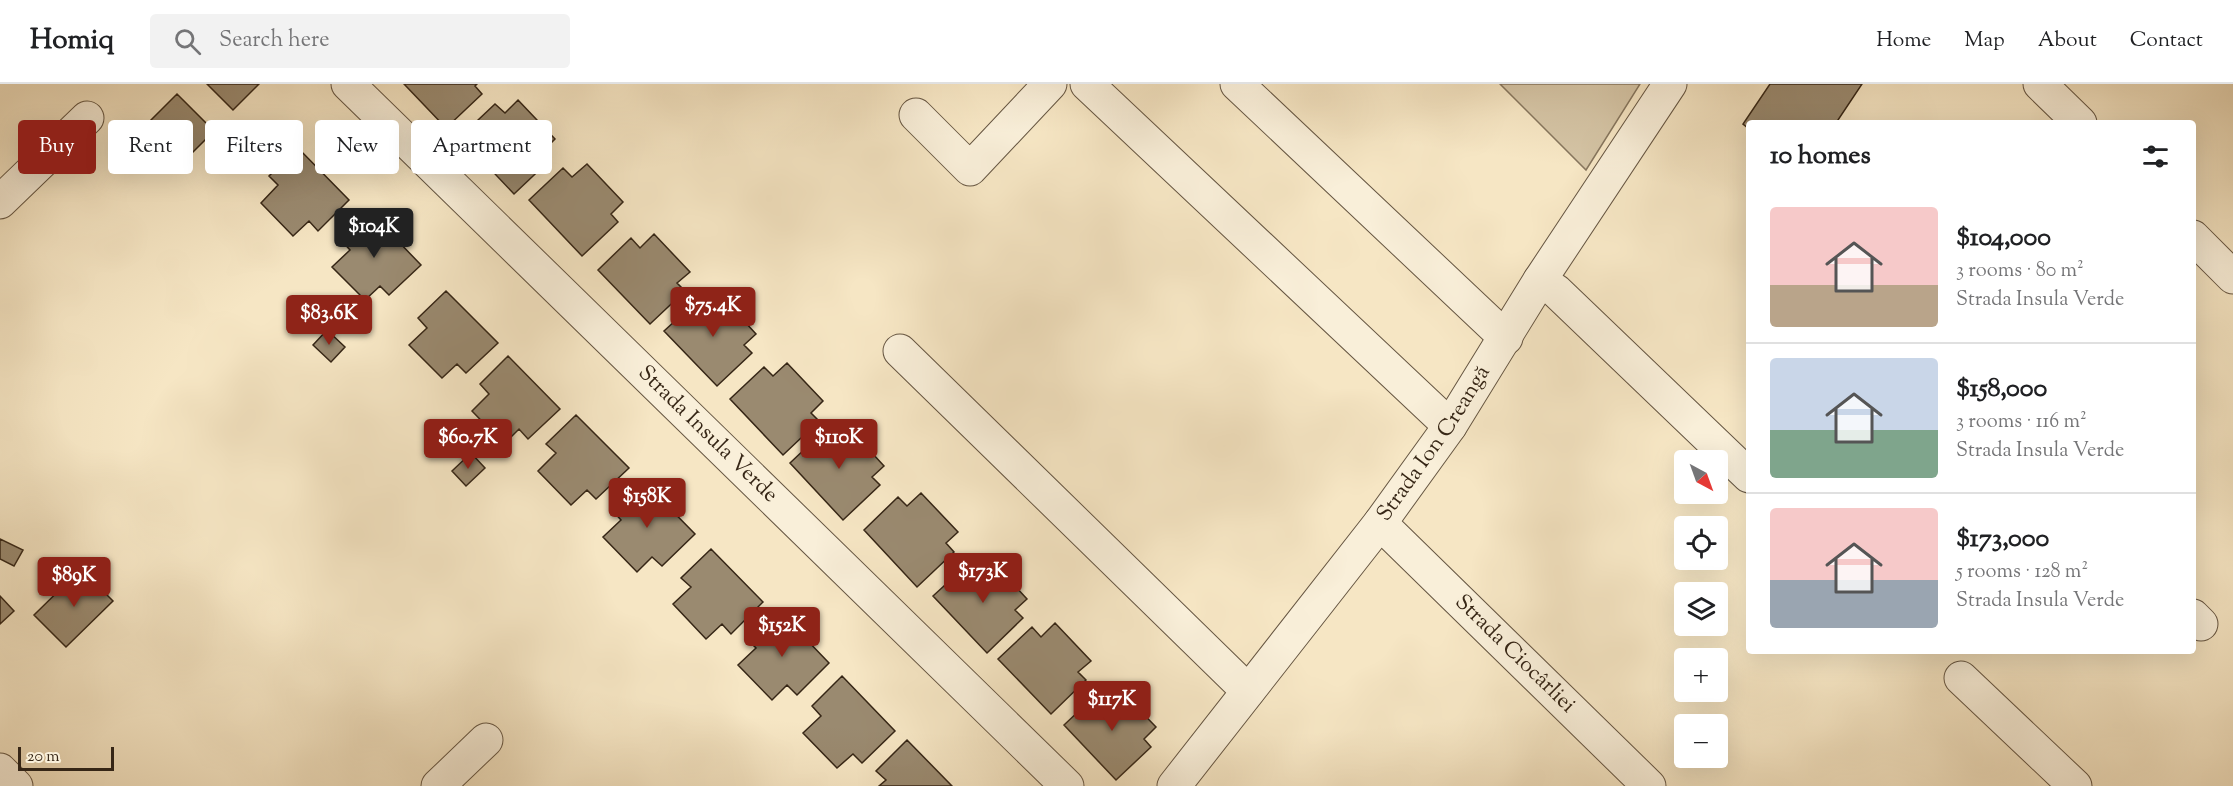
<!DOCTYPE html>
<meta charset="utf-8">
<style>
body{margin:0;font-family:"Sorts Mill Goudy",serif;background:#f2f2f2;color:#202124;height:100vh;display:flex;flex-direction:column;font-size:22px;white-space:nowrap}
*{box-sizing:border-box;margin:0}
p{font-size:20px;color:#757577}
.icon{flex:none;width:33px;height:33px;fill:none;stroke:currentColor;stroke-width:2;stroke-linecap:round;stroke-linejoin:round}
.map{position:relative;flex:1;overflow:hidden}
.side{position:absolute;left:1746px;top:36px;width:450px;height:534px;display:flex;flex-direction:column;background:#fff;border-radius:6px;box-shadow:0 6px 24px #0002}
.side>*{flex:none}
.top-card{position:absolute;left:18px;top:36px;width:570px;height:54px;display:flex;gap:12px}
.needle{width:39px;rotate:139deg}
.tools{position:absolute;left:1674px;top:366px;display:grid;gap:12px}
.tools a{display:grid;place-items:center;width:54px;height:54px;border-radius:6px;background:#fff;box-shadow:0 6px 24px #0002;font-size:30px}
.scale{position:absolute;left:18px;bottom:15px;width:96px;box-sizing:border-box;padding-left:6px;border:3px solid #362616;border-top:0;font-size:16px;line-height:21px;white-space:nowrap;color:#362616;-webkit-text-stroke:4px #f9efd9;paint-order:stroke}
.price{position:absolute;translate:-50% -51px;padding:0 14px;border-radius:6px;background:#8f2418;color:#fff;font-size:20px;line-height:39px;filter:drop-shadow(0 2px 3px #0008)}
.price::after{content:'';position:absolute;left:50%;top:36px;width:18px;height:14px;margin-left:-9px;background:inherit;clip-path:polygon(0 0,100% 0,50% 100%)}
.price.on{background:#222;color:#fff}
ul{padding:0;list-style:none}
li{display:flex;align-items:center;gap:18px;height:150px;padding:0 24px}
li+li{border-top:2px solid #e0e0e0}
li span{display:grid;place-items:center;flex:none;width:168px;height:120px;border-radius:6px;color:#555}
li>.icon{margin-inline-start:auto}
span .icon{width:72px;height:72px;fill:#fffc;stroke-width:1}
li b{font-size:26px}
h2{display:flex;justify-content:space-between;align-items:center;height:72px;padding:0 24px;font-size:26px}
.pill{padding:0 21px;border-radius:6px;background:#fff;box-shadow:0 6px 24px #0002;font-size:21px;line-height:54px}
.pill.on{background:#8f2418;color:#fff}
header{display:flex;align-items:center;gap:36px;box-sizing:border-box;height:84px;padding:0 30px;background:#fff;border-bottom:2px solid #e0e0e0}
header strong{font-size:28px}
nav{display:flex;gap:33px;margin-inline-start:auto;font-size:21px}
.search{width:420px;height:54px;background:#f2f2f2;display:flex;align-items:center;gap:15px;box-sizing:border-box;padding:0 21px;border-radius:6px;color:#757577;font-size:22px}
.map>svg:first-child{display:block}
.green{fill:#d5c5a6;stroke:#86765e;stroke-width:1.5}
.building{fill:#9a8a70;stroke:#362616;stroke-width:1.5}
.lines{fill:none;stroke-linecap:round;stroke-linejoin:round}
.minor-casing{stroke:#665642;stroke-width:35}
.minor{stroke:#f9efd9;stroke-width:33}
.labels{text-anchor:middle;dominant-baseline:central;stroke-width:4.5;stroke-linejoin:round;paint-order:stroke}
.street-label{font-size:22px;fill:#362616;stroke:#f9efd9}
</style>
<header>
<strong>Homiq</strong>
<div class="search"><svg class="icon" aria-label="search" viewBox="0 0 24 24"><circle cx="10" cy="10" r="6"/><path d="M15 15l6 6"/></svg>Search here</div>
<nav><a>Home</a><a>Map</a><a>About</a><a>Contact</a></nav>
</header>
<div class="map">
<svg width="2233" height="702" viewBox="0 0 2233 702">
<rect width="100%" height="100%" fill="#f6e6c4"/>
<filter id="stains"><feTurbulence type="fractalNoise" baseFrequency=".00333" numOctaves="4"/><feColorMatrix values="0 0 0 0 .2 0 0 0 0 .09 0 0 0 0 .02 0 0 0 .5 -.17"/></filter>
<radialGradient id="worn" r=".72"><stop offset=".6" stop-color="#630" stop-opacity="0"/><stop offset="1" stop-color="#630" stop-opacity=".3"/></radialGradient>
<path class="green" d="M1500 0H1640L1586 86Z"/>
<path class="building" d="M207 0H259L233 26Z
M404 0H477L475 2 482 10 446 44Z
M1770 0H1862L1836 39H1749V45L1743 40Z
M177 10 214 47 178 83 141 46Z
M518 16 555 55 543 67 551 75 514 110 460 53 495 20 505 29Z
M298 64 349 116 318 147 309 137 293 152 261 119 278 101 269 92Z
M587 80 623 118 611 130 618 138 582 172 529 116 563 84 572 93Z
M370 128 421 181 389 211 380 202 365 216 332 183 350 166 341 156Z
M654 150 690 188 677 199 685 207 650 240 598 186 631 154 640 164Z
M446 207 498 259 466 289 457 280 442 294 409 261 427 244 418 234Z
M721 212 756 250 744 261 752 269 717 302 664 247 698 216 707 226Z
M327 246 345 263 331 278 313 261Z
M508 272 560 325 528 355 519 345 504 360 472 327 489 310 480 300Z
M787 279 823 317 811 329 819 337 783 371 730 315 764 283 773 292Z
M576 331 629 384 596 415 587 406 571 421 538 387 556 369 546 360Z
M848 343 884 382 872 393 880 401 843 436 790 379 825 346 834 356Z
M471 369 485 384 466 402 452 387Z
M642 396 695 450 662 482 652 473 637 488 603 453 621 436 612 426Z
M921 409 958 448 946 459 954 468 917 503 864 446 898 413 907 422Z
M0 455 23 466 14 482 0 475Z
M711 465 763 518 731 550 722 540 706 555 673 520 691 503 681 494Z
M991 476 1027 515 1015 526 1023 534 987 569 933 512 968 480 977 490Z
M81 485 113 517 66 563 34 531Z
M0 512 14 527 0 540Z
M777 525 829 579 797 611 787 601 772 616 738 581 756 564 747 555Z
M1055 539 1091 577 1078 588 1086 596 1051 630 998 575 1032 543 1041 553Z
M842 592 895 647 862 679 853 670 837 684 803 649 821 632 812 622Z
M1120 606 1156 643 1144 655 1151 663 1116 696 1064 641 1097 610 1106 619Z
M907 656 952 702H879L886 696 876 687Z"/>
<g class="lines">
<g class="minor-casing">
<g id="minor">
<path id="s1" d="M348 0 1067 702"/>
<path d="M1087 0 1450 342"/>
<path d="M1237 0 1506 254"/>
<path d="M2040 0 2080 39"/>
<path d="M916 31 970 85 1050 0"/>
<path d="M0 118 87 34"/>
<path d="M2193 153 2233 193"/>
<path d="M1540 196 1556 207 1749 392"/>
<path d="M900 267 1248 607"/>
<path id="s2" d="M1380 439 1649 702"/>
<path d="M2193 532 2201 540"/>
<path d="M1961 594 2075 702"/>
<path d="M0 686 16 702"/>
<path d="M438 702 486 656"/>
<path id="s3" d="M1174 702 1380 439 1450 342 1540 196 1670 0"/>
</g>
</g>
<use href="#minor" class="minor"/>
</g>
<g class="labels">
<g class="street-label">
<text stroke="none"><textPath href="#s1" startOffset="502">Strada Insula Verde</textPath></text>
<text stroke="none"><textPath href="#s3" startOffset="430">Strada Ion Creangă</textPath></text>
<text stroke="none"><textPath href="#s2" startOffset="188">Strada Ciocârliei</textPath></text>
</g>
</g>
<rect width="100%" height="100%" filter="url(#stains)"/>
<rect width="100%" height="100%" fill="url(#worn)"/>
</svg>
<div class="tools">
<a><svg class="needle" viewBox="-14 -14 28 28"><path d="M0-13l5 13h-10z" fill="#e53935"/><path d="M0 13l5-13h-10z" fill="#757577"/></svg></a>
<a><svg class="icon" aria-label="locate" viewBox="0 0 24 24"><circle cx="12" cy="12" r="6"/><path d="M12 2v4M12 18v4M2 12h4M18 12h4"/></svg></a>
<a><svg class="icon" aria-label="layers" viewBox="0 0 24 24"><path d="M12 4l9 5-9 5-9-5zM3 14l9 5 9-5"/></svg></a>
<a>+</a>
<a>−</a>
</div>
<div class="scale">20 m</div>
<b class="price on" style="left:374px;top:175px">$104K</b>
<b class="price" style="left:713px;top:254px">$75.4K</b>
<b class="price" style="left:329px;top:262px">$83.6K</b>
<b class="price" style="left:468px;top:386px">$60.7K</b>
<b class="price" style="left:839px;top:386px">$110K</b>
<b class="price" style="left:647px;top:445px">$158K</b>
<b class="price" style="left:983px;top:520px">$173K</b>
<b class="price" style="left:74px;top:524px">$89K</b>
<b class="price" style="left:782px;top:574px">$152K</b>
<b class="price" style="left:1112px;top:648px">$117K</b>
<div class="top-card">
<a class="pill on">Buy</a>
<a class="pill">Rent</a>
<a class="pill">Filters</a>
<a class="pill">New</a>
<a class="pill">Apartment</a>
</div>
<section class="side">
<h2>10 homes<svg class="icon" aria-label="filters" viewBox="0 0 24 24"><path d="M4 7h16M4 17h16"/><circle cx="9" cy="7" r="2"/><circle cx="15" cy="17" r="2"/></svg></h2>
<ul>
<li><span style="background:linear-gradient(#f6c9c9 65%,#b9a48a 0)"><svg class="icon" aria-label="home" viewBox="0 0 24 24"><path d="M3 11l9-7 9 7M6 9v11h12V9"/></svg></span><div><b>$104,000</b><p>3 rooms · 80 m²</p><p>Strada Insula Verde</p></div></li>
<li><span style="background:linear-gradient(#c9d6e8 60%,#7fa58c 0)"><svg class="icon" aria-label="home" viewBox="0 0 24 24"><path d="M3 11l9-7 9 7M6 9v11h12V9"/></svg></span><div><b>$158,000</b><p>3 rooms · 116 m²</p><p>Strada Insula Verde</p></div></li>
<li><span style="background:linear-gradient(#f6c9c9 60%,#9aa5b1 0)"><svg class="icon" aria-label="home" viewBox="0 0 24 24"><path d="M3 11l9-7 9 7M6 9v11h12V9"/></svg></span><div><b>$173,000</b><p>5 rooms · 128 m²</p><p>Strada Insula Verde</p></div></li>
</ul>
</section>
</div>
